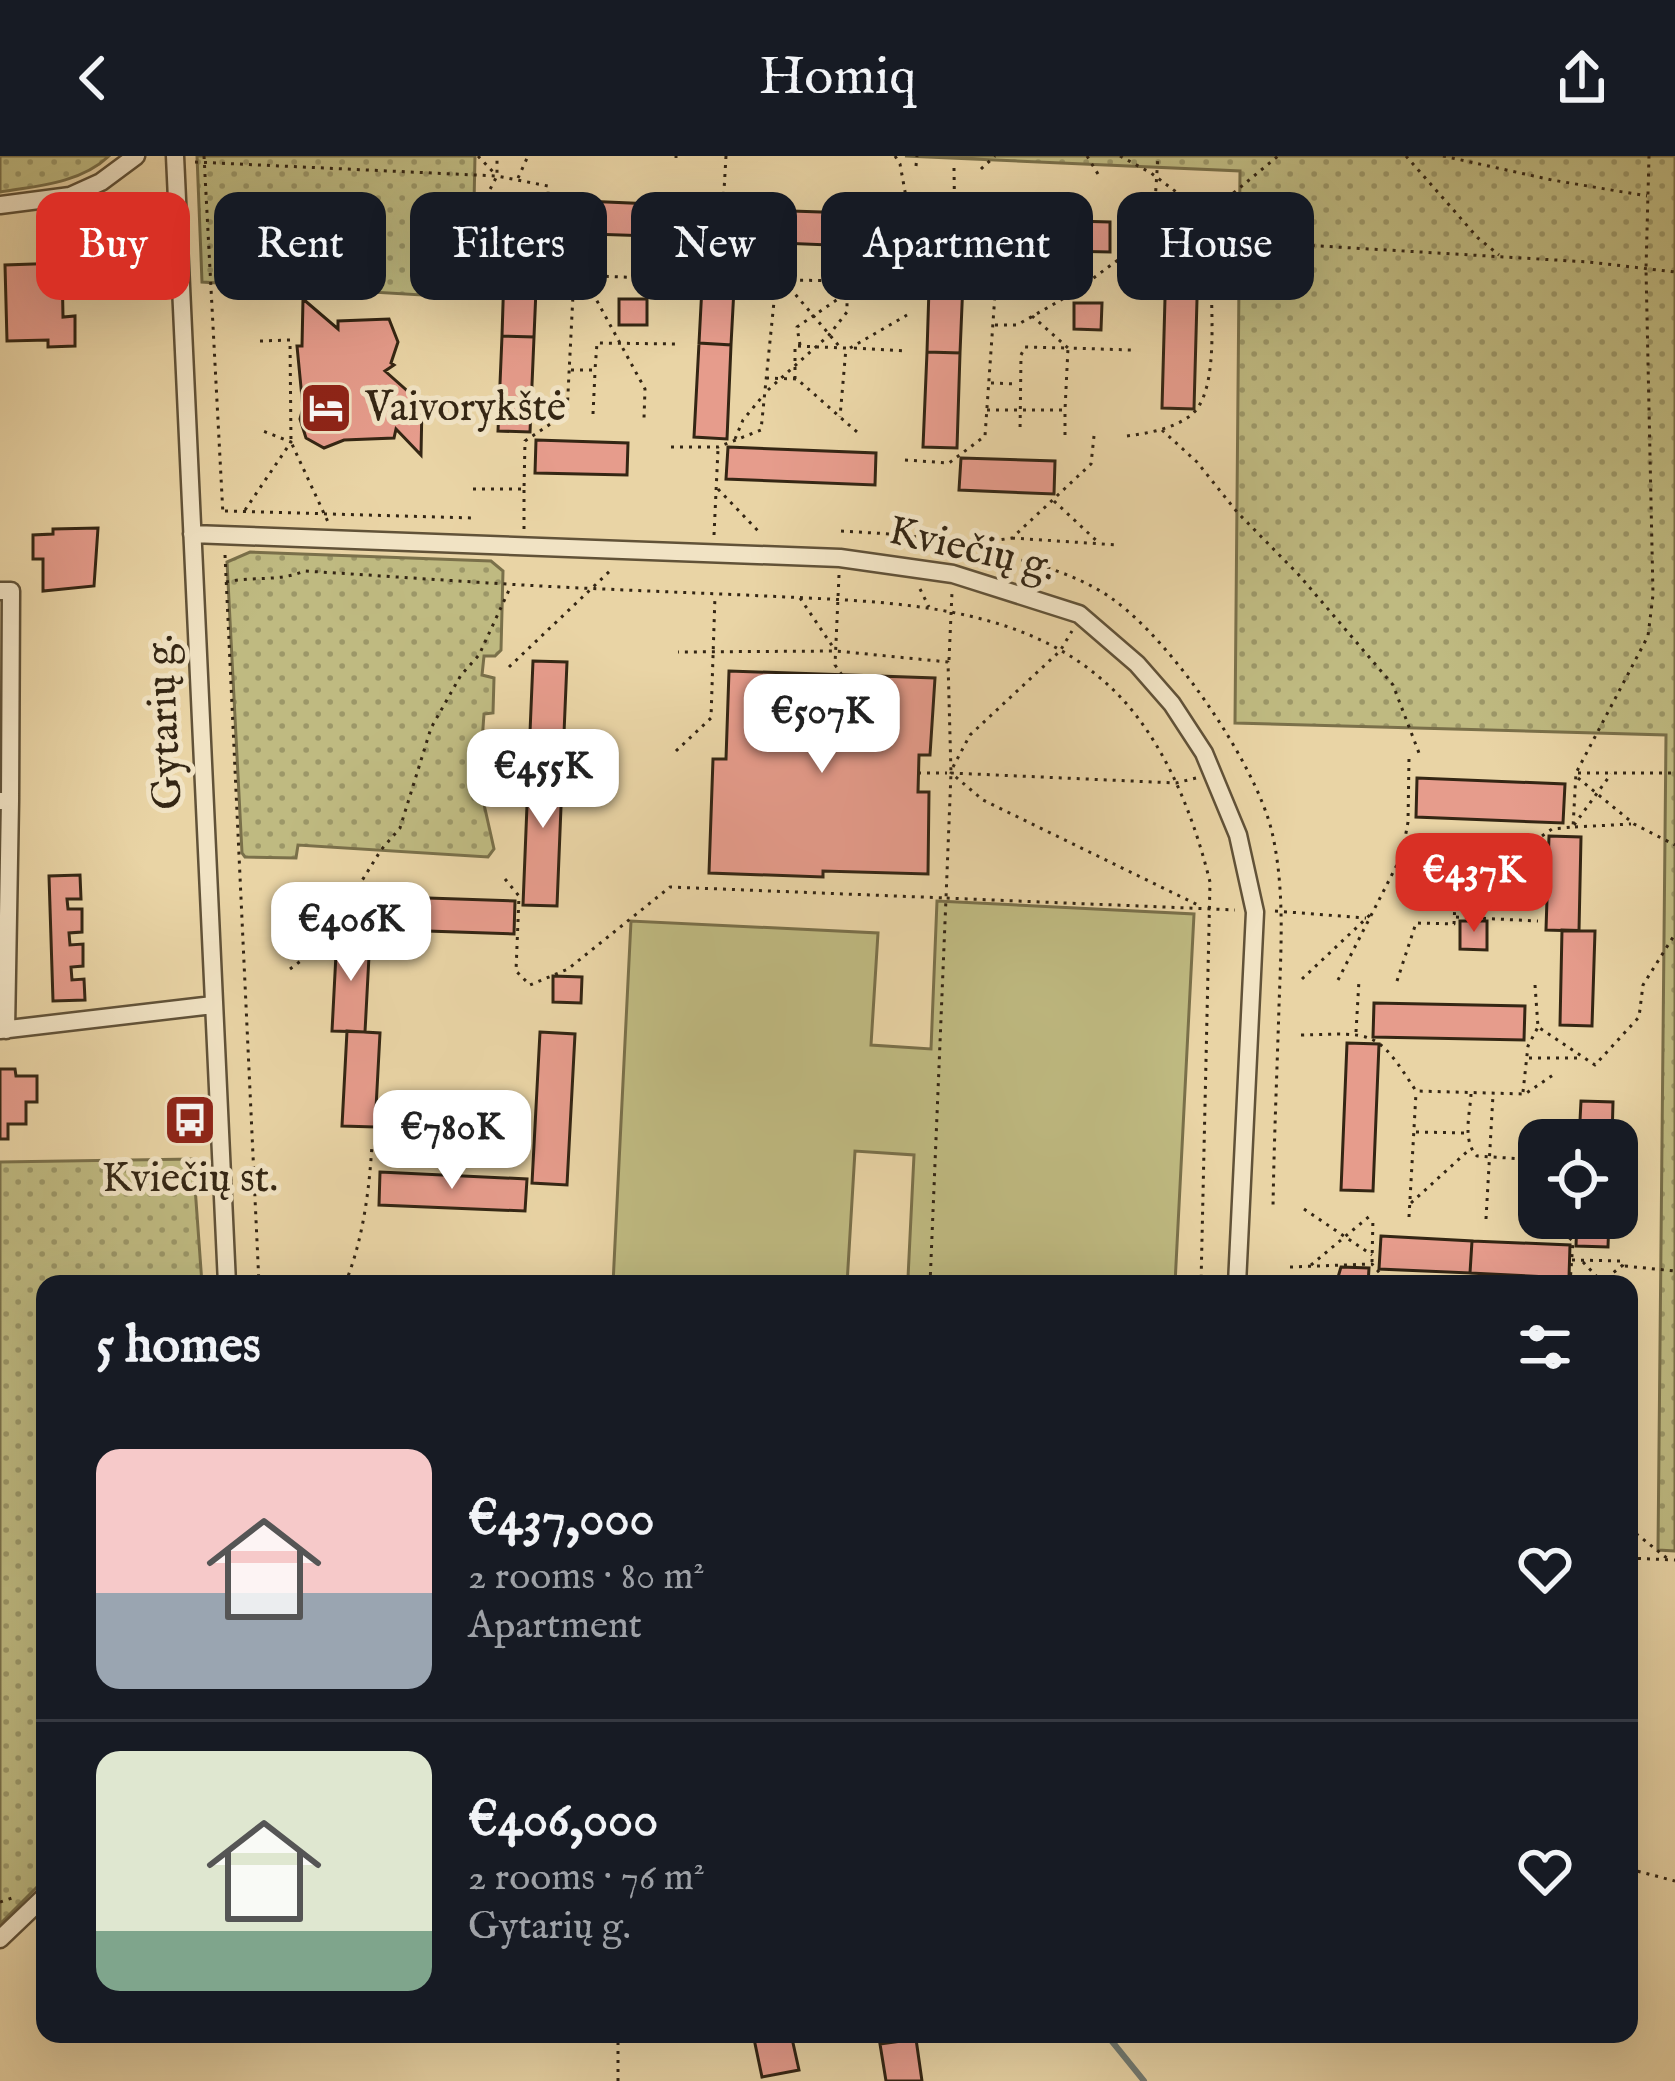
<!DOCTYPE html>
<meta charset="utf-8">
<style>
body{margin:0;font-family:"IM FELL English",serif;background:#20242c;color:#f1f3f6;height:100vh;display:flex;flex-direction:column;font-size:45px;white-space:nowrap}
*{box-sizing:border-box;margin:0}
p{font-size:39px;color:#9ea1a6}
.icon{flex:none;width:66px;height:66px;fill:none;stroke:currentColor;stroke-width:2;stroke-linecap:round;stroke-linejoin:round}
.map{position:relative;flex:1;overflow:hidden}
.side{position:absolute;left:36px;top:1119px;width:1602px;height:768px;display:flex;flex-direction:column;background:#171b24;border-radius:24px;box-shadow:0 12px 48px #0002}
.side>*{flex:none}
.banner{position:absolute;left:36px;top:36px;width:1605px;height:108px;display:flex;gap:24px}
.buttons{position:absolute;left:1518px;top:963px;display:grid;gap:24px}
.buttons a{display:grid;place-items:center;width:120px;height:120px;border-radius:24px;background:#171b24;box-shadow:0 12px 48px #0002;font-size:60px}
.price{position:absolute;translate:-50% -102px;padding:0 27px;border-radius:24px;background:#fff;color:#222;font-size:39px;line-height:78px;filter:drop-shadow(0 3px 6px #0008)}
.price::after{content:'';position:absolute;left:50%;top:72px;width:36px;height:27px;margin-left:-18px;background:inherit;clip-path:polygon(0 0,100% 0,50% 100%)}
.price.active{background:#d93025;color:#fff}
ul{padding:0;list-style:none}
li{display:flex;align-items:center;gap:36px;height:300px;padding:0 60px}
li+li{border-top:3px solid #363941}
li span{display:grid;place-items:center;flex:none;width:336px;height:240px;border-radius:24px;color:#555}
li>.icon{margin-inline-start:auto}
span .icon{width:144px;height:144px;fill:#fffc;stroke-width:1}
li b{font-size:51px}
h2{display:flex;justify-content:space-between;align-items:center;height:144px;padding:0 60px;font-size:51px}
.tag{padding:0 42px;border-radius:24px;background:#171b24;box-shadow:0 12px 48px #0002;font-size:42px;line-height:108px}
.tag.active{background:#d93025;color:#fff}
header{display:flex;justify-content:space-between;align-items:center;height:156px;padding:0 60px;background:#171b24;font-size:54px;font-weight:600}
.map>svg:first-child{display:block}
.grass{fill:url(#grass-dots);stroke:#7a704a;stroke-width:3}
.garden{fill:#bfba81;stroke:#7a704a;stroke-width:3}
.lines{fill:none;stroke-linecap:round;stroke-linejoin:round}
.stream{stroke:#747c73;stroke-width:6}
.building{fill:#e69c8c;stroke:#342614;stroke-width:3}
.street-casing{stroke:#615238;stroke-width:21}
.path{stroke:#342614;stroke-width:3;stroke-dasharray:3 6;stroke-linecap:butt}
.street{stroke:#f1e3c4;stroke-width:16}
.labels{text-anchor:middle;dominant-baseline:central;stroke-width:10;stroke-linejoin:round;paint-order:stroke}
.poi-label{font-size:42px;fill:#342614;stroke:#f1e3c4;text-anchor:start}
.street-label{font-size:42px;fill:#342614;stroke:#f1e3c4}
</style>
<header><svg class="icon" aria-label="back" viewBox="0 0 24 24"><path d="M15 5l-7 7 7 7"/></svg>Homiq<svg class="icon" aria-label="share" viewBox="0 0 24 24"><path d="M12 15V3M7 8l5-5 5 5M5 13v7h14v-7"/></svg></header>
<div class="map">
<svg width="1675" height="1925" viewBox="0 0 1675 1925">
<defs>
<pattern id="grass-dots" width="8" height="8" patternUnits="userSpaceOnUse" patternTransform="scale(3)"><rect width="8" height="8" fill="#bfba81"/><path d="M2 2h.1M6 6h.1" fill="none" stroke="#9c9768" stroke-width="1.8" stroke-linecap="round"/></pattern>
</defs>
<rect width="100%" height="100%" fill="#e9d4a5"/>
<filter id="stains"><feTurbulence type="fractalNoise" baseFrequency=".00167" numOctaves="4"/><feColorMatrix values="0 0 0 0 .2 0 0 0 0 .09 0 0 0 0 .02 0 0 0 .5 -.17"/></filter>
<radialGradient id="worn" r=".72"><stop offset=".6" stop-color="#630" stop-opacity="0"/><stop offset="1" stop-color="#630" stop-opacity=".3"/></radialGradient>
<path class="grass" d="M0 0H109C81 27 38 30 0 36Z
M197 0H475L472 142 202 126Z
M905 0H1675V1395L1658 1394 1666 579 1235 567 1240 15Z
M250 396 491 405 503 415 501 494 495 500H484L482 519 494 522 493 557 484 558 479 626 494 693 488 701 298 689 296 702 245 701 242 697 227 406Z
M193 1003 202 1128H45V1723L0 1768V1006Z"/>
<path class="garden" d="M937 745 1194 758 1175 1128H1036L908 1122 914 999 855 995 847 1128H613L631 765 878 777 871 889 931 893Z"/>
<g class="lines">
<path class="stream" d="M1106 1878 1144 1925"/>
</g>
<path class="building" d="M561 44 652 48 651 80 560 77Z
M731 53 879 58 878 91 729 85Z
M962 62 1110 66V96L962 93Z
M505 85 538 86 534 181 502 180Z
M704 93 736 95 731 189 699 187Z
M930 101 964 102 960 197 927 196Z
M1166 106 1198 107 1194 253 1162 252Z
M62 107 63 161 75 160V190L48 191V184L7 185 5 109Z
M303 143 338 173V165L389 163 398 186 391 207 394 209 385 215 422 248 421 299 396 273 394 282 344 284 324 292 306 282 300 263 303 252 297 190H302Z
M619 143H647V169H619Z
M1074 147H1102L1101 174 1074 173Z
M502 180 534 181 530 276 498 275Z
M699 187 731 189 727 283 694 281Z
M927 196 960 197 957 292 923 291Z
M536 284 628 287 627 319 535 317Z
M728 291 876 297 875 329 726 323Z
M961 302 1055 305 1054 338 959 334Z
M98 372 94 430 43 435V403H33V379L53 378V373Z
M533 505 567 506 563 601 529 600Z
M729 515 935 522 930 599H919L918 636H929L928 718 823 715V721L709 717 713 603H726Z
M529 600 563 601 557 750 523 749Z
M1417 622 1565 628 1563 667 1416 661Z
M1549 680 1581 681 1579 775 1546 774Z
M80 719 81 743H67L68 753H82V776L69 777 70 789 83 788V810L71 811 72 824 84 823 85 844 53 845 49 720Z
M368 740 515 745 514 778 367 773Z
M1460 765H1487V794L1460 793Z
M1562 774 1595 775 1592 870 1560 869Z
M337 779 370 781 365 876 332 875Z
M553 820 582 821 581 847 553 846Z
M1374 847 1525 850 1524 884 1373 881Z
M347 875 380 877 375 971 342 970Z
M540 876 575 878 567 1029 532 1027Z
M1347 887 1379 888 1373 1035 1341 1034Z
M0 913H15L16 920H37V946H26V968H8V983H0Z
M1581 945 1613 946 1612 984H1579Z
M380 1016 527 1023 525 1055 379 1049Z
M1577 1062H1609L1608 1091 1576 1090Z
M1381 1080 1472 1085 1470 1117 1379 1113Z
M1472 1085 1570 1089 1569 1122 1470 1117Z
M1341 1111 1369 1112 1368 1128H1336Z
M753 1878H791L799 1914 762 1921Z
M916 1883 922 1925H886L880 1888Z"/>
<g class="lines">
<g class="street-casing">
<path id="street" d="M175 0 227 1128
M0 49 70 40 101 26 136 0
M192 378 840 402 953 418 1079 458 1137 508 1172 548 1204 597 1238 679 1255 756 1237 1128
M0 435H11L10 645H0
M0 874 213 849
M6 874 10 645
M0 1783 45 1740"/>
</g>
<path class="path" d="M204 0 223 359
M478 0 496 19
M726 0 721 87 745 92 777 124 864 125 908 91 955 88
M895 0 900 8 906 41
M1087 0 1098 18
M1120 0 1151 17 1199 53 1269 87 1589 106 1675 116
M1406 0 1478 82 1499 99
M1443 0 1552 24 1647 40
M676 2V0
M195 6 497 20 548 30 549 79
M916 10 917 0
M954 12 955 88 995 136 1069 140 1137 90
M981 13 995 0
M518 22 528 0
M486 41 497 20V0
M1155 46 1172 49 1193 96 1213 98 1260 84
M1139 47 1155 46 1158 0
M484 79H549L574 119 645 122 682 89 720 87
M1178 83 1278 0
M584 121 645 233 644 262
M784 125 839 190
M1032 160 1068 192 1131 194
M995 169H1017L1068 140
M260 185 290 184 291 286 328 366
M800 189 797 171 863 126
M850 192 907 159
M854 192 906 195
M571 214H595L597 187 678 188
M766 222 797 223 857 276
M795 223V190L846 192 840 261
M991 227 1017 228
M768 234 829 179 847 156V137
M987 254H1065L1068 192 1025 191 1021 199 1020 277
M593 258 595 216
M1162 274 1197 306 1237 356 1298 418 1393 529 1419 597
M1065 279V256
M1127 280C1149 277 1172 273 1190 260 1223 235 1208 141 1212 103 1214 90 1218 78 1222 65
M735 283 743 264 762 241
M671 291H718L761 274 776 126
M905 304 949 307 985 280 995 138
M473 333H524L525 285 567 257 574 119
M718 333 761 378
M1054 345 1100 388
M245 354 291 286 263 275
M225 355 473 362
M524 373V334
M841 375 907 379 956 389
M714 379 718 293
M1012 382 1118 389
M966 389 1012 382 1091 308 1094 280
M957 397 958 390C1008 400 1072 413 1114 444 1172 486 1255 606 1272 676 1285 733 1281 792 1279 850 1277 917 1274 985 1273 1052
M225 399 259 1128
M839 419 835 509 842 519
M226 426C252 420 280 426 304 415 404 421 504 429 604 433 665 436 726 438 787 441 891 446 1014 449 1099 521 1159 570 1192 653 1210 726L1201 1128
M920 433 929 451
M800 442 835 494
M949 504 952 436
M509 511 612 413
M676 595 711 562 715 440
M953 611 970 579 1060 495 1072 475
M918 617H947
M1578 617H1675
M1196 622 1176 627 951 617 983 644 1200 750
M1578 622 1634 668 1675 689
M1574 669 1611 618
M1575 671 1631 668
M1542 680 1552 673 1573 671 1576 617 1648 480 1653 439 1646 113 1649 0
M505 723 519 740 516 815 530 829 568 813 670 731 946 742 951 617 948 506 836 495 678 496
M1275 755 1366 762
M1456 761 1538 765
M290 813 322 789 381 694 400 672 431 572 461 519 479 499 510 432
M1302 823 1372 757
M1338 824 1402 699 1408 666 1409 602
M1397 825 1416 767 1454 768 1455 746
M1535 829 1538 871 1595 909 1639 861 1643 829 1675 778
M1356 876 1359 824
M1301 879C1375 877 1376 873 1416 935L1525 938 1553 919
M1529 902H1579
M1523 936 1528 890 1538 871
M1471 938C1470 958 1462 985 1477 1000L1539 1004
M1416 976 1466 977
M1411 1047 1470 993
M1304 1053 1372 1099
M1409 1061 1416 937
M1486 1063 1493 939
M1549 1064 1573 1085 1570 1128
M1572 1104 1622 1105 1623 1109 1599 1128
M1372 1106 1373 1061
M1583 1106 1601 1125
M1311 1109 1371 1059
M1625 1110 1675 1115
M1290 1111 1372 1108 1389 1128
M345 1128C363 1084 369 1036 372 989
M930 1128 946 742 1235 754
M1629 1372 1668 1403
M1629 1402 1675 1404
M1629 1713 1675 1725
M0 1746 15 1741
M618 1925V1878"/>
<use href="#street" class="street"/>
</g>
<defs>
<g id="hotel-square" transform="scale(2.7)"><rect x="-9" y="-9" width="18" height="18" rx="4" fill="#8f2418" stroke="#f1e3c4"/><path d="M-6-4.5h1.5V1H6V5H4.5V3h-9V5H-6ZM-4 0a1.8 1.8 0 1 1 3.6 0ZM.5 0V-2.5h3Q6-2.5 6 0Z" fill="#fff"/></g>
<g id="bus-square" transform="scale(2.7)"><rect x="-9" y="-9" width="18" height="18" rx="4" fill="#8f2418" stroke="#f1e3c4"/><path d="M-5-6H5V4H4V6H2V4H-2V6H-4V4H-5ZM-3.5-4V0h7V-4ZM-3.5 1.2v1.5H-2V1.2ZM2 1.2v1.5H3.5V1.2Z" fill="#fff"/></g>
</defs>
<g fill-rule="evenodd">
<use href="#hotel-square" x="326" y="252"/>
<use href="#bus-square" x="190" y="964"/>
</g>
<g class="labels">
<g class="poi-label">
<text x="365" y="252">Vaivorykštė</text>
<text x="190" y="1023" text-anchor="middle">Kviečių st.</text>
</g>
<g class="street-label">
<text transform="translate(972 394) rotate(13)">Kviečių g.</text>
<text transform="translate(165 566) rotate(-93)">Gytarių g.</text>
</g>
</g>
<rect width="100%" height="100%" filter="url(#stains)"/>
<rect width="100%" height="100%" fill="url(#worn)"/>
</svg>
<div class="buttons">
<a><svg class="icon" aria-label="locate" viewBox="0 0 24 24"><circle cx="12" cy="12" r="6"/><path d="M12 2v4M12 18v4M2 12h4M18 12h4"/></svg></a>
</div>
<b class="price" style="left:822px;top:620px">€507K</b>
<b class="price" style="left:543px;top:675px">€455K</b>
<b class="price active" style="left:1474px;top:779px">€437K</b>
<b class="price" style="left:351px;top:828px">€406K</b>
<b class="price" style="left:452px;top:1036px">€780K</b>
<div class="banner">
<a class="tag active">Buy</a>
<a class="tag">Rent</a>
<a class="tag">Filters</a>
<a class="tag">New</a>
<a class="tag">Apartment</a>
<a class="tag">House</a>
</div>
<section class="side">
<h2>5 homes<svg class="icon" aria-label="filters" viewBox="0 0 24 24"><path d="M4 7h16M4 17h16"/><circle cx="9" cy="7" r="2"/><circle cx="15" cy="17" r="2"/></svg></h2>
<ul>
<li><span style="background:linear-gradient(#f6c9c9 60%,#9aa5b1 0)"><svg class="icon" aria-label="home" viewBox="0 0 24 24"><path d="M3 11l9-7 9 7M6 9v11h12V9"/></svg></span><div><b>€437,000</b><p>2 rooms · 80 m²</p><p>Apartment</p></div><svg class="icon" aria-label="heart" viewBox="0 0 24 24"><path d="M12 20l-8-8c-3-5 5-10 8-4 3-6 11-1 8 4z"/></svg></li>
<li><span style="background:linear-gradient(#dfe7d0 75%,#7fa58c 0)"><svg class="icon" aria-label="home" viewBox="0 0 24 24"><path d="M3 11l9-7 9 7M6 9v11h12V9"/></svg></span><div><b>€406,000</b><p>2 rooms · 76 m²</p><p>Gytarių g.</p></div><svg class="icon" aria-label="heart" viewBox="0 0 24 24"><path d="M12 20l-8-8c-3-5 5-10 8-4 3-6 11-1 8 4z"/></svg></li>
</ul>
</section>
</div>
